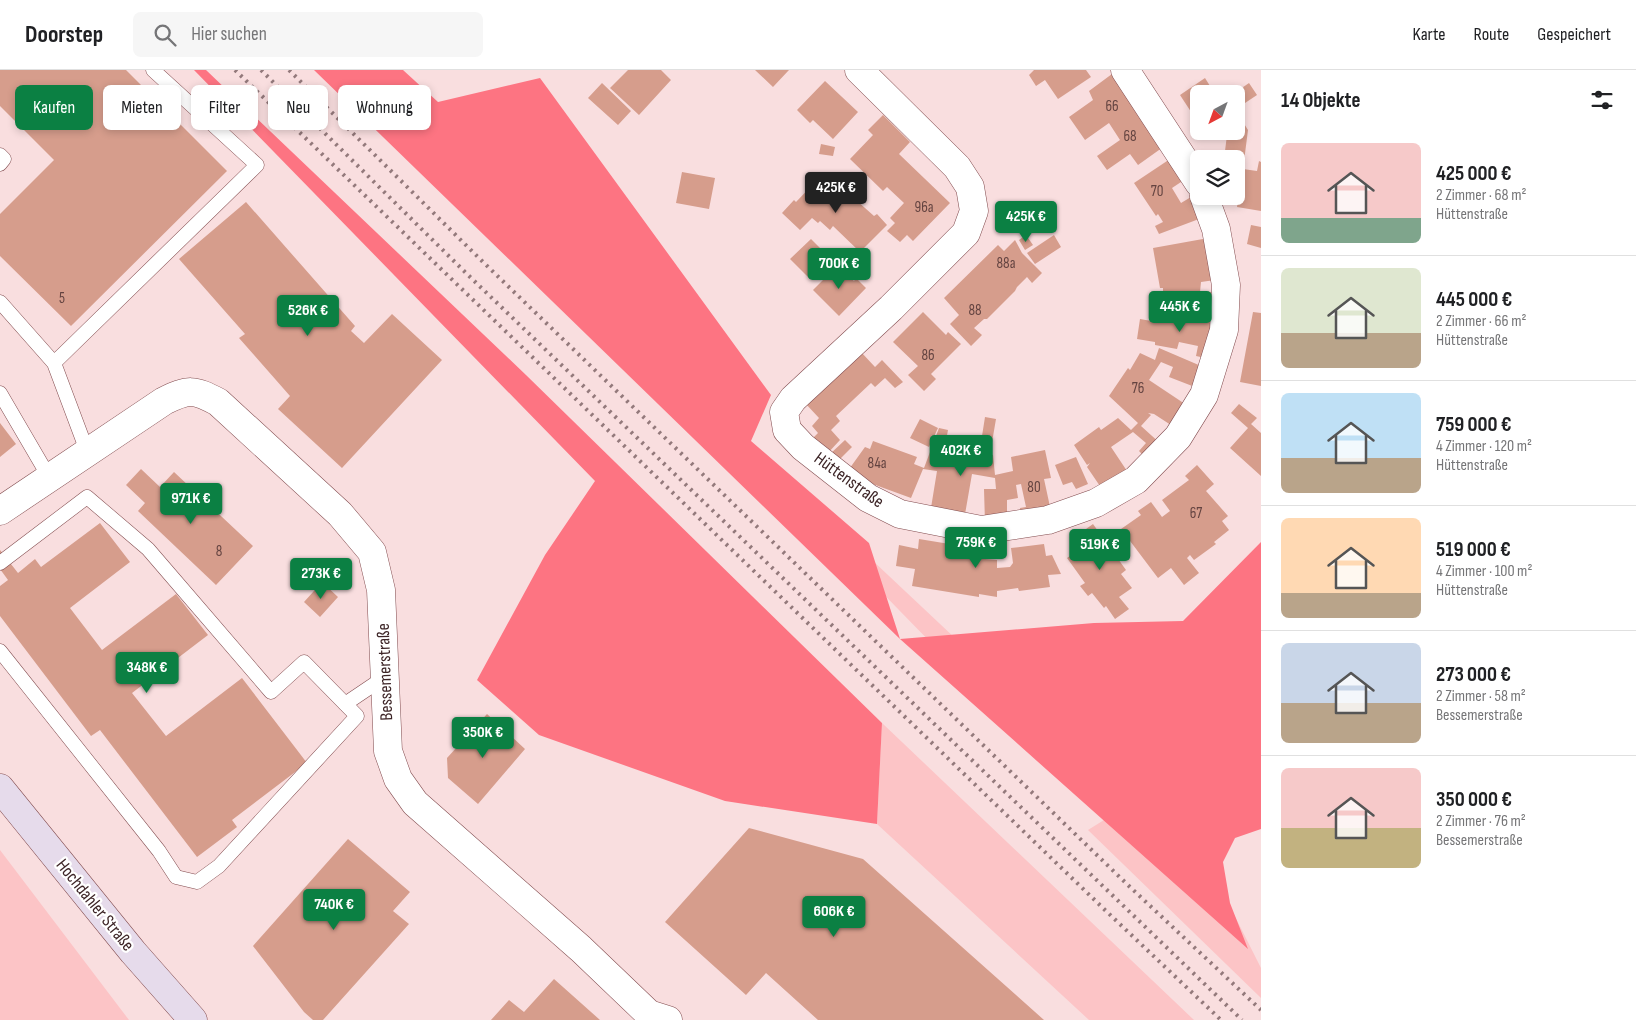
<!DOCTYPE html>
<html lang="de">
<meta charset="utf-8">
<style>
body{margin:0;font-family:"Sofia Sans Condensed",sans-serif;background:#f6f6f6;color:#202124;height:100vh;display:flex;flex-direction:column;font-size:19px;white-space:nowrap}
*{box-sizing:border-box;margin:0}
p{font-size:16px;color:#757577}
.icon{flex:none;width:28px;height:28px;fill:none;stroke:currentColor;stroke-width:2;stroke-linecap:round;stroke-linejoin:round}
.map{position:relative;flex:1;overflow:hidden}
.panel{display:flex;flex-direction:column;background:#fff;width:375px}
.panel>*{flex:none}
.banner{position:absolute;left:15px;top:15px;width:475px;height:45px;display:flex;gap:10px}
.needle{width:32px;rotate:221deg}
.tools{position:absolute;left:1190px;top:15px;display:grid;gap:10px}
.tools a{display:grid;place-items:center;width:55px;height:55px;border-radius:8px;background:#fff;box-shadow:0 2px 8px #0003;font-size:25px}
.price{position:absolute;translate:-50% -42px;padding:0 11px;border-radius:5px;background:#0b8043;color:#fff;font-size:16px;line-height:32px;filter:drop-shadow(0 1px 2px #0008)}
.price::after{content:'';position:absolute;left:50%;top:30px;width:15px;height:11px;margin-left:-8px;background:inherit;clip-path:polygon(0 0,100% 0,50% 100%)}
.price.selected{background:#222;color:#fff}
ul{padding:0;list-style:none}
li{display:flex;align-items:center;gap:15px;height:125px;padding:0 20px}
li+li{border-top:1px solid #e0e0e0}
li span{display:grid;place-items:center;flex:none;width:140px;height:100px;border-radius:8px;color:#555}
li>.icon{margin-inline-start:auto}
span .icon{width:60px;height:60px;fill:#fffc;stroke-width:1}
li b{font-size:21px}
h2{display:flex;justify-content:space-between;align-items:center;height:60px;padding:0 20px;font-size:21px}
.pill{padding:0 18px;border-radius:8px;background:#fff;box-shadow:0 2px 8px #0003;font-size:18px;line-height:45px}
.pill.selected{background:#0b8043;color:#fff}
header{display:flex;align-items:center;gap:30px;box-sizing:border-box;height:70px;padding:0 25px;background:#fff;border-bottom:1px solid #e0e0e0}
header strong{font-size:24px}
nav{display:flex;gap:28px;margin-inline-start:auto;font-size:18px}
.search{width:350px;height:45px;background:#f6f6f6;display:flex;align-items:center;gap:12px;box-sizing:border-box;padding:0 18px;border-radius:8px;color:#757577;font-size:19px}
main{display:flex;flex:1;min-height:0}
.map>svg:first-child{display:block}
.green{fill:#fcc4c6}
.forest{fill:#fd7482}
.building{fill:#d69d8c}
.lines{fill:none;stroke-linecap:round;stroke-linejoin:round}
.service-casing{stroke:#834d50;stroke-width:15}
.minor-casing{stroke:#834d50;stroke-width:29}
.secondary-casing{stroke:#834d50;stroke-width:29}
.service{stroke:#fff;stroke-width:14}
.minor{stroke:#fff;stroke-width:28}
.secondary{stroke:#e6dbeb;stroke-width:28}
.rail{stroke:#93797b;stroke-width:4;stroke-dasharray:2.5 5;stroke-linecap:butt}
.labels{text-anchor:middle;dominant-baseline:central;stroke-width:4.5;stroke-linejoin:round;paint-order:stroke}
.number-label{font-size:15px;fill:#634340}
.street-label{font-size:18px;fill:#3d2527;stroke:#fff}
</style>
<header>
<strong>Doorstep</strong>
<div class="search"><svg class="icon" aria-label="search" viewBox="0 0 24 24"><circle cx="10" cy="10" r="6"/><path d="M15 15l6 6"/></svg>Hier suchen</div>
<nav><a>Karte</a><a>Route</a><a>Gespeichert</a></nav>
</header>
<main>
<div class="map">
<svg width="1261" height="950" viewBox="0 0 1261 950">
<rect width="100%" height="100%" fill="#f9dedf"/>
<path class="green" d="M872 490 956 569 1198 773 1261 898V928L1088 760 1104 750 859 499Z
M882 653 1194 950H1089L877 754Z
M0 780 129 950H0Z"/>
<path class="forest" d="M194 0H206L526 305 882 653 877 754 725 731 539 665 477 610 545 485 595 411Z
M314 0H403L438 32 540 8 771 325 751 371 869 473 900 569 1094 553 1183 551 1261 472V759L1235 768 1223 792 1230 833 1248 879 900 569Z"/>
<path class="building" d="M0 0H126L227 101 71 256 0 186V144L54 90 0 36Z
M628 0H661L671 10 639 45 610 18Z
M755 0H789L773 17Z
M1034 0H1086L1091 7 1058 29 1045 10 1036 16 1029 5Z
M1116 1 1166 75 1138 95 1130 84 1107 100 1097 86 1120 70 1109 53 1085 70 1069 47 1093 30 1089 21Z
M1205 8 1215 24H1199V54L1180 25Z
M825 11 858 42 833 69 813 50 810 53 797 40Z
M602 13 631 41 618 55 588 28Z
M1249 13 1257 25 1236 39V24H1233Z
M1236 41 1248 60 1243 99 1257 101 1259 91 1261 92V141L1237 137 1242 105H1236V89H1224L1227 65 1225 61H1236Z
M883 45 910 72 899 84 950 133 913 171 907 165 900 172 887 161 895 153 890 148 904 133 887 117 883 121 850 89 873 65 868 60Z
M821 74 835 77 833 86 819 84Z
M1173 87 1187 108 1172 118 1181 133 1196 124 1207 146 1159 164 1155 156 1163 152 1158 144 1156 146 1134 113Z
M682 102 715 108 709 139 676 133Z
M819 108 831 120 838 114 874 146 877 144 887 155 860 182 833 156 830 160 820 151 818 153 812 148 800 160 782 143 794 130 796 132Z
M246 132 355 256 351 261 364 273 392 244 442 290 342 398 278 339 290 326 239 268 245 264 179 189Z
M1251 155 1261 157V178L1247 174Z
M1026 165 1033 175 1025 180 1019 170Z
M1054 165 1061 177 1035 194 1027 183Z
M1214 167 1215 210 1201 212 1200 222H1220V233H1207V236L1177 237V223H1163V218H1160L1153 178Z
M811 169 830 188 809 208 790 189Z
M1015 170 1022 183 1042 203 1032 213 1027 207 1017 217 1015 221 987 249H984L974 258 982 265 971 276 950 254 959 245 944 228 998 175 1004 181Z
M838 195 854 211 856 208 866 218 839 246 813 220Z
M923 242 946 265 948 262 961 274 931 304 936 309 924 321 908 305 918 296 893 272Z
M1159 242 1219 254 1210 289 1196 286 1198 276 1179 272 1177 279 1155 275V272L1137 269 1140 249 1157 252Z
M1253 242 1261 243V316L1240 312Z
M1159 278 1208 299 1200 319 1169 307 1173 297 1161 292 1149 310 1191 338 1177 359 1154 344 1148 343 1151 345 1141 356 1162 375 1148 390 1139 381 1146 373 1133 362 1111 377 1129 404 1104 422 1087 397 1090 393 1087 395 1074 375 1099 357 1101 360 1118 348 1131 360 1138 353 1109 326 1128 298 1130 300 1140 283 1155 290Z
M861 282 875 297 882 290 903 312 895 318 885 308 875 317 871 313 836 346 840 351 831 360 840 370 827 384 811 370 818 363 812 356 819 348 805 333Z
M1239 334 1257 348 1251 354 1261 363V406L1230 378 1248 358 1231 343Z
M985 347 996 349 990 384 993 385 995 405 1013 401 1011 387 1045 380 1051 408 1044 409 1052 446 1022 451 1020 438 1026 437 1021 414 1016 415 1018 428 1007 430V452L985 453 984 419H996L995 408 972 404 964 450 930 444 937 401 923 399 911 428 859 409 847 402 865 377 870 379 873 371 917 387 914 394 924 398 939 358 948 360 944 381 971 386 975 365 982 366Z
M920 349 938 358 929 377 910 368Z
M0 353 16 374 0 387Z
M845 370 852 377 836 393 829 385Z
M1076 387 1088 414 1076 419 1072 412 1063 415 1055 395Z
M1197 395 1214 414 1206 421 1228 446 1222 451 1229 460 1214 472 1216 474 1194 490 1190 485 1187 488 1199 503 1184 515 1171 498 1158 508 1121 459 1141 445 1138 441 1151 432 1162 447 1170 441 1162 430 1189 410 1185 406Z
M141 399 160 417 174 402 253 476 216 515 138 441 145 433 126 415Z
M100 453 130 492 70 538 102 580 176 524 208 565 132 623 166 666 242 608 307 693 232 750 237 757 197 787 100 660 91 666 0 546V516L8 510 0 499V480L18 503 35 489 41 497Z
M1093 454 1126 500 1121 504 1132 518 1119 527 1129 539 1115 549 1106 536 1104 538 1092 523 1088 526 1080 516 1085 513 1067 488 1080 479 1072 469Z
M919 469 986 480 985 489 997 490V498L1010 497 1013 493 1011 478 1044 474 1046 486 1052 485 1061 504 1048 505 1050 517 1019 521 1018 518 997 521V527L979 524V527L912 516 915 499 896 496 899 475 918 479Z
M322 512 338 527 320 547 304 532Z
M487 644 525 679 478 734 448 708 447 688Z
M749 758 863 789 1044 950H818L766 903 746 925 665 852Z
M348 769 410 822 393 841 409 854 323 950H313L304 942 253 876Z
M554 909 600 950H491L509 930 524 942Z"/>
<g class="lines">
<g class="service-casing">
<path id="service" d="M0 85 4 89 0 94
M0 232 54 293 87 381
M54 293 257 95 153 0
M0 323 49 407
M0 493 87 427 148 479 271 622 304 592 357 646 219 796 197 812 176 807 159 781 0 581
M345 634 385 607"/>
</g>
<g class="minor-casing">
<path id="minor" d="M859 0 957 97 970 117 974 141 966 163 891 238 793 329 784 342 787 360 803 377 868 428 900 444 981 460 1048 450 1096 433 1136 410 1178 367 1204 325 1224 260 1226 215 1216 159 1204 126
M1125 0 1199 113
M0 441 164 331C189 319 193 319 218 332L340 444 372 482 381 520 388 681 398 709 415 733 581 879 649 944 668 950"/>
</g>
<g class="secondary-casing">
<path id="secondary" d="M0 718 133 882 193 950"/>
</g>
<use href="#service" class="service"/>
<use href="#minor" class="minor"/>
<use href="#secondary" class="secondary"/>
<path class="rail" d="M235 0 1105 840 1221 950
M261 0 468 205 1242 950
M289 0 482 191 1130 817 1261 940"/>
</g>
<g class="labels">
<g class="number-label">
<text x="1112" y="36">66</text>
<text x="1130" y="66">68</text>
<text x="1157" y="121">70</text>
<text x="924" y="137">96a</text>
<text x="1006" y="193">88a</text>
<text x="62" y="228">5</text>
<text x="975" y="240">88</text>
<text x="928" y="285">86</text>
<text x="1138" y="318">76</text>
<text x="877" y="393">84a</text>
<text x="1034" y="417">80</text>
<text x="1196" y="443">67</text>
<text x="219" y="481">8</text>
</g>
<g class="street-label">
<text transform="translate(849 410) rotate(36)">Hüttenstraße</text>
<text transform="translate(385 602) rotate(-92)">Bessemerstraße</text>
<text transform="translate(95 835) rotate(51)">Hochdahler Straße</text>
</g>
</g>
</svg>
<div class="tools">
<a><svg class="needle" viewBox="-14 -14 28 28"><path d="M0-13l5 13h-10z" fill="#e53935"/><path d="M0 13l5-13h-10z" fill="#757577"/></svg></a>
<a><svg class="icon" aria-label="layers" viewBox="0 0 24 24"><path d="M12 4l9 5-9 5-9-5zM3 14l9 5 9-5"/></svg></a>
</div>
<b class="price selected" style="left:836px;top:144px">425K €</b>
<b class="price" style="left:1026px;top:173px">425K €</b>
<b class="price" style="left:839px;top:220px">700K €</b>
<b class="price" style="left:1180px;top:263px">445K €</b>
<b class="price" style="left:308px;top:267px">526K €</b>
<b class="price" style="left:961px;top:407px">402K €</b>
<b class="price" style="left:191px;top:455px">971K €</b>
<b class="price" style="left:976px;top:499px">759K €</b>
<b class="price" style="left:1100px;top:501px">519K €</b>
<b class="price" style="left:321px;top:530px">273K €</b>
<b class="price" style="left:147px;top:624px">348K €</b>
<b class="price" style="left:483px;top:689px">350K €</b>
<b class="price" style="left:334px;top:861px">740K €</b>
<b class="price" style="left:834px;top:868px">606K €</b>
<div class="banner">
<a class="pill selected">Kaufen</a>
<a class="pill">Mieten</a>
<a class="pill">Filter</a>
<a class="pill">Neu</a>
<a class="pill">Wohnung</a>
</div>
</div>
<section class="panel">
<h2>14 Objekte<svg class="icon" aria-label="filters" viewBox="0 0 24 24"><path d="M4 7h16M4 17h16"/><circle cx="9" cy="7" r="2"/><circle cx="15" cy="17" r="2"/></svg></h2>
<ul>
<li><span style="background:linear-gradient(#f6c9c9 75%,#7fa58c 0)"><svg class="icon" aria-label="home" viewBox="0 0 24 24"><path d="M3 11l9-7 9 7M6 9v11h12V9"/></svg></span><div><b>425 000 €</b><p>2 Zimmer · 68 m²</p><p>Hüttenstraße</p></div></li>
<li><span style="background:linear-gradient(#dfe7d0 65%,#b9a48a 0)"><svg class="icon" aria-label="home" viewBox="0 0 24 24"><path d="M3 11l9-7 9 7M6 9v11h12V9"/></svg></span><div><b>445 000 €</b><p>2 Zimmer · 66 m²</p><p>Hüttenstraße</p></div></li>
<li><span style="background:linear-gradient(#bfe0f5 65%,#b9a48a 0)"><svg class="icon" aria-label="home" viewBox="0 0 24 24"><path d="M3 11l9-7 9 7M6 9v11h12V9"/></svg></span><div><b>759 000 €</b><p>4 Zimmer · 120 m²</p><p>Hüttenstraße</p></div></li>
<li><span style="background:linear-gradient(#ffd9b3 75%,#b9a48a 0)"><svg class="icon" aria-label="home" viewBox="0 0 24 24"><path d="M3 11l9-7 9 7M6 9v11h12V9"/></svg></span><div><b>519 000 €</b><p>4 Zimmer · 100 m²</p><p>Hüttenstraße</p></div></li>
<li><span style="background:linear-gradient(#c9d6e8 60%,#b9a48a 0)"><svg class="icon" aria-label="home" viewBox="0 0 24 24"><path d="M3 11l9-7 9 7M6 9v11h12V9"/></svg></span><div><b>273 000 €</b><p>2 Zimmer · 58 m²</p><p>Bessemerstraße</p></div></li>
<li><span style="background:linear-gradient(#f6c9c9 60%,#c2b280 0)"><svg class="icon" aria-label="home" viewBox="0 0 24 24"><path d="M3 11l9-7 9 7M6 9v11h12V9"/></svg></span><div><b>350 000 €</b><p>2 Zimmer · 76 m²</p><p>Bessemerstraße</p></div></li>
</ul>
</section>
</main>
